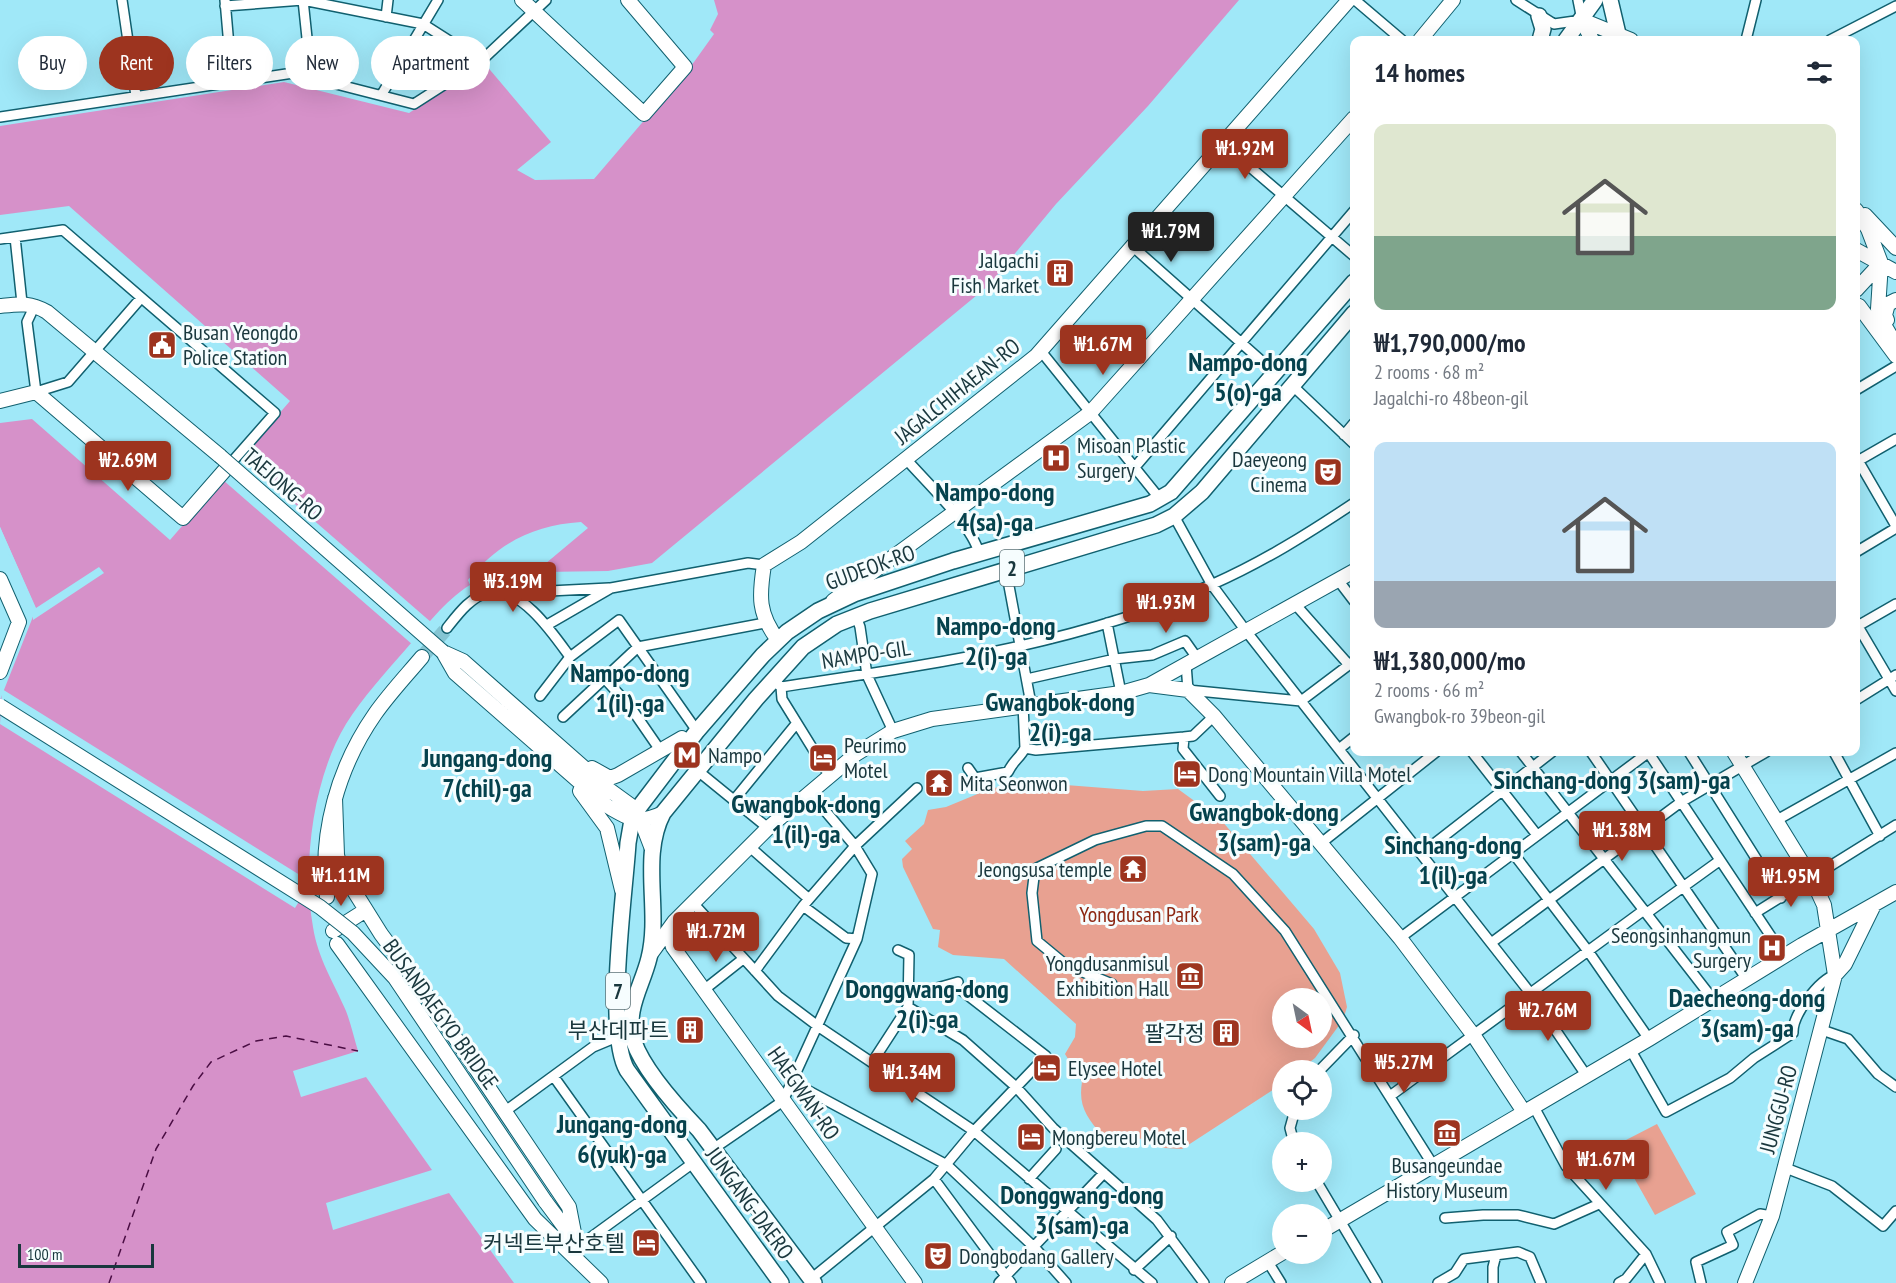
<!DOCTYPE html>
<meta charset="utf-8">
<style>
body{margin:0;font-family:"PT Sans Narrow","Noto Sans KR",sans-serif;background:#f6f6f7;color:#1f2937;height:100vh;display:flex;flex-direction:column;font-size:22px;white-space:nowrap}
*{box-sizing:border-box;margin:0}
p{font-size:20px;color:#747a83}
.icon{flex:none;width:33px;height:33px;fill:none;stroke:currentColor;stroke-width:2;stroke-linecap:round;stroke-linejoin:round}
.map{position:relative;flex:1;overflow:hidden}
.details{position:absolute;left:1350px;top:36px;width:510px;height:720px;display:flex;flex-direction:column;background:#fff;border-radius:12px;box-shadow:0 6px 24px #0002}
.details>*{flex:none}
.hud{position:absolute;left:18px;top:36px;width:570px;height:54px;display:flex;gap:12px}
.needle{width:39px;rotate:147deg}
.fabs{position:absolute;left:1272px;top:988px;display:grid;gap:12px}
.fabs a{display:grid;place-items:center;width:60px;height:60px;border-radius:50%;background:#fff;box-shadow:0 6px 24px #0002;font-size:30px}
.scale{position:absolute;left:18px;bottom:15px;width:136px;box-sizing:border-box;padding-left:6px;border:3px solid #19373d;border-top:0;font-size:16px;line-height:21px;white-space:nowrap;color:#19373d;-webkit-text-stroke:4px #f6fdfe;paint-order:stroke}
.price{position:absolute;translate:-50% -51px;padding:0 14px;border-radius:6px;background:#9d341f;color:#fff;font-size:20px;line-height:39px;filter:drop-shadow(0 2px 3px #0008)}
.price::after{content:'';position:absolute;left:50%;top:36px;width:18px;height:14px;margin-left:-9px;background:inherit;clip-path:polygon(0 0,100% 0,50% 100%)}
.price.active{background:#222;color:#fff}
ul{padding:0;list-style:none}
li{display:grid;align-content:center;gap:12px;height:318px;padding:0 24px}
li span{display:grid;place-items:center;height:186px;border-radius:12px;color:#555}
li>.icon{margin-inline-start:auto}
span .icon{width:108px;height:108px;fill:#fffc;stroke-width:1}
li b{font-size:26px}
h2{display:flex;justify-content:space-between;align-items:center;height:72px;padding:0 24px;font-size:26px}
.tag{padding:0 21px;border-radius:27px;background:#fff;box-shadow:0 6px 24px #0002;font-size:21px;line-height:54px}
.tag.active{background:#9d341f;color:#fff}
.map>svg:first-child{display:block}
.green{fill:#e8a191;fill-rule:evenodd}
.water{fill:#d691c9}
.pier{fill:#a0e8f8}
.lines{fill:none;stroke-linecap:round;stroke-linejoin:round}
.ferry{stroke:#4a0d43;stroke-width:1.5;stroke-dasharray:8 6;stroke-linecap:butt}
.secondary-tunnel{stroke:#85c5d3;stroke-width:14;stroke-dasharray:14 7;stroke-linecap:butt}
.street-casing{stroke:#11606f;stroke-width:12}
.secondary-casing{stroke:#11606f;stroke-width:16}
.primary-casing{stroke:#11606f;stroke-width:18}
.street{stroke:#fff;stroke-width:9}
.secondary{stroke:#fff;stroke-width:14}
.primary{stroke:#fff;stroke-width:15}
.secondary-bridge-casing{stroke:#11606f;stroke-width:16;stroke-linecap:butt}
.secondary-bridge{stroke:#fff;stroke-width:14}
.labels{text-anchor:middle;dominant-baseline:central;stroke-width:6;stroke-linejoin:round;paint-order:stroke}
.shield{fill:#f6fdfe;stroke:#5b7277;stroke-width:1.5}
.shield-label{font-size:21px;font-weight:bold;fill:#19373d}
.poi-label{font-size:22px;fill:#19373d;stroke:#f6fdfe;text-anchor:start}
.street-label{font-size:22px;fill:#19373d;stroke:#f6fdfe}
.park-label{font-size:22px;fill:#8c2712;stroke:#f6fdfe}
.quarter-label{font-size:26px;font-weight:bold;fill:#05424d;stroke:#f6fdfe}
</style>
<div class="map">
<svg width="1896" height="1283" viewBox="0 0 1896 1283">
<rect width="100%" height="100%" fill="#a0e8f8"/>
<path class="green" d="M1053 784 1143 791 1178 789 1222 821 1314 929 1340 973 1347 1007 1343 1020 1315 1058 1299 1071H1282V1084L1182 1149 1164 1148 1144 1139 1103 1136C1087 1118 1078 1106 1082 1082L1065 1054 1075 1037 1076 1024 1004 959 953 955 938 947 940 930 933 929 903 867 902 859 912 849 905 841 924 824 928 810 946 807 992 788ZM1282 999H1322V1038H1282Z
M1657 1124 1696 1194 1655 1215 1620 1153 1626 1140Z"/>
<path class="water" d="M714 0H1239L1148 106 1056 204 988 286 652 563 608 571 543 572 545 564 588 528 581 522C534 525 498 543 468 580L470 585C444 601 426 627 406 649 385 673 363 697 346 724 313 778 302 865 313 927 318 959 334 983 346 1011 351 1024 354 1038 358 1051L293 1071 301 1097 366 1077 432 1170 326 1203 333 1230 449 1193 514 1283H0V700L36 609 0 527V423L32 419 170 540 290 401 69 206 0 215V126L284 82 409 113 485 64 551 142 517 170 535 180 594 179 694 62 714 34 710 30 718 14Z"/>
<path class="pier" d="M242 458 432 623 413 645 223 480Z
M0 527 36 608 99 567 104 573 33 620V609L0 534Z
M2 689 311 882 295 908 0 724Z"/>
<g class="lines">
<path class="ferry" d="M109 1283 156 1149 193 1086 211 1062 256 1041 286 1036 358 1051"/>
<path class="secondary-tunnel" d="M422 657 447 628"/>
<g class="street-casing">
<path id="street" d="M122 0 136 96
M225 0 232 81
M303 0 311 76
M1355 0 1402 40
M1516 0 1554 24 1582 20 1578 0
M225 6 303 0 423 24 481 61
M386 17 388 0
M1746 40 1756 0
M1830 40 1896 6
M382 94 438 0
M0 117 293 73 414 104 481 61 546 0
M1222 143 1354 256
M15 237 22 303
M0 239 63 230 275 413 231 463
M1131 245 1275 373
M35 305 27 322 36 392 68 382 141 298
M1040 350 1160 499
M1294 387 1354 444
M1856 390 1896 366
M1344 435 1354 423
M1856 457 1896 526
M906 459C926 482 972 525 979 553
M1856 462 1896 439
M1135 467 1354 211
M1174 516 1212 585 1246 631 1531 994 1586 1075
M1856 552 1896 528
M1006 570 1031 704
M1338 580 1354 601
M510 593 609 588
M1295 604 1349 665
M856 616 860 627 867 675 893 731
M1107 623 1121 693
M1856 623 1896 691
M547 625 611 588 748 563 764 565
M1856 627 1896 604
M447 628C458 614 471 596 490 592 521 586 554 635 570 657
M1186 664 1188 690 1301 701 1354 661
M603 677 629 705 660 750
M1027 679 1115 659 1152 655 1185 641 1197 658
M773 680 781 687C926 665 1078 645 1213 584 1263 562 1309 533 1354 503
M781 687 782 699 829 775
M540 696 570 657 619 620 697 731
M1856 700 1896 675
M1023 705 1025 748 1036 750 1184 737
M1214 716 1193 736 1184 737 1183 749 1220 796
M563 717 638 647 765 623
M1339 749 1354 737
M1472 752 1537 835
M1521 752 1712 998
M1591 752 1746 978
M1648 752 1784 956
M1689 752 1781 898
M1834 752 1880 836
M968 768 975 778 1008 772C1013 761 1020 758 1025 748
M698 771 768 828
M734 800 796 724
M1777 820 1896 753
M1320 844 1436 752
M751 848 809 899
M1513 853 1588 951 1649 1039
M1421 854 1552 752
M693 903 778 996 819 1027 974 1131 1152 1283
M803 906 846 938 857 939
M1647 913 1719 861
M1755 913 1896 825
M1400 938 1649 752
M1491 943 1681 802 1766 752
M898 950 909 955 908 1007 963 1040 1016 1087 1053 1128 1157 1220 1204 1283
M755 971 803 906 855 846 917 788
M1112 984 1066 965 1037 941 1032 893 1035 869 1095 840 1146 826H1162L1233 874 1285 931 1433 1165
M705 989 743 959
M909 996 958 982
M1822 1030 1848 1039 1878 1074 1896 1087
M1630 1049 1666 1112 1730 1078 1754 1058 1793 1033C1792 1015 1819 980 1835 975
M873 1061 908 1007
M1319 1071 1354 1035
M554 1077 701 1283
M792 1082 947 1165 1035 1248 1066 1283
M1390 1096 1644 910
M1534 1107 1566 1166 1646 1254 1660 1283
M504 1112 593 1047 617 1037
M1294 1143 1290 1128 1295 1110
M713 1149 783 1101 857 939 872 874 855 846 810 793
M1783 1167 1832 1186 1883 1226 1896 1211
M934 1179 1011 1283
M1029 1179 1056 1149
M1317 1182 1377 1283
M1445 1218 1483 1215H1518L1554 1224 1599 1204
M579 1246 693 1163
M1268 1262 1281 1283
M1134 1270 1171 1236
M811 1279 934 1179 974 1131 1046 1056 961 990
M999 1283 1104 1173
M1438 1283 1455 1273 1464 1259 1518 1252 1530 1257 1541 1283
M1493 1283V1267L1496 1255
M1619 1283 1626 1279 1646 1254
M1701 1283 1696 1262 1733 1245 1727 1232 1760 1214 1772 1216"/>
</g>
<g class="secondary-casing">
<path id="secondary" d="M522 0 644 114 685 67 628 0
M1582 20 1631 40
M1582 20 1592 40
M1420 40 1453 0
M1856 210 1868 229 1881 263 1878 309 1880 318 1896 345
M1865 215 1896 248
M1856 250 1896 272
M1856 290 1881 263
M1856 305 1859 306 1896 356
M0 306C19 304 30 302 47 312L220 456
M1887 320 1885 315 1888 304 1896 300
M0 401 36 392 183 518 231 463
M0 579 19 622 0 672
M833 601 1090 413 1354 118
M778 640C758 614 759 596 764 565L801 542 1036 356 1349 0
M443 652 463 661 608 789 637 810 652 849
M443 652 455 673 607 806C630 819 637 825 663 813
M1149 685 1188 690 1214 716 1400 938 1474 1036 1524 1112
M1734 752 1812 879 1824 905 1835 975 1772 1216 1745 1283
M592 768 610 778 618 775 682 738
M580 791 607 828 622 890
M335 798 337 855 341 870 381 934 427 996 569 1207 576 1243
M327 897C319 834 338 767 375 714 389 694 406 676 422 657
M674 923 671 940 673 947 915 1283
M333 931 366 910
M337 944 535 1219 601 1283
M650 955 674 922 768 828 856 754 893 731 932 719 1121 693 1149 685 1354 571
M1835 975 1845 964 1874 905
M545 1201 574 1240
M1322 1231 1649 1039 1802 945 1896 892
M1232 1283 1282 1253"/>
</g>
<g class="primary-casing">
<path id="primary" d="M1610 0 1618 34
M1539 16 1543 29 1540 40
M1566 40 1595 0
M781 1283 627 1070C605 1032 625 892 628 843L632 820 637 810 697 731 763 655 787 632 818 611 854 594 953 561 1150 504 1171 492 1354 282
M814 1283 699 1130C678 1108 644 1071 634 1042 624 1010 642 987 649 958 661 911 640 857 663 813L756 699 803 647 837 624 870 611 1156 525 1174 516 1202 492 1354 313"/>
</g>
<use href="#street" class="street"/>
<use href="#secondary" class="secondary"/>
<use href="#primary" class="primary"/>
<g class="secondary-bridge-casing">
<path id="secondary-bridge" d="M220 456 443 652
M0 706 320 907 353 933 395 978 545 1201"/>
</g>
<use href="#secondary-bridge" class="secondary-bridge"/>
</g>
<defs>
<g id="building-square" transform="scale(1.5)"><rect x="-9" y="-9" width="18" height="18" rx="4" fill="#9d341f" stroke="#f6fdfe"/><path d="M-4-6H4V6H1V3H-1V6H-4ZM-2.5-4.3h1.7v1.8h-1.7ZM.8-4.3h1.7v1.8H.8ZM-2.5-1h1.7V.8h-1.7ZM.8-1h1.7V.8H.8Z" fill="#fff"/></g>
<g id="civic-square" transform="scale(1.5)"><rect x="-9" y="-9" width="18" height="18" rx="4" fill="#9d341f" stroke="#f6fdfe"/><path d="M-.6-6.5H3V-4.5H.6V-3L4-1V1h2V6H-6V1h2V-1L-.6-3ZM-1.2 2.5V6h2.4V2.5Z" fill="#fff"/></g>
<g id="hospital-square" transform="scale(1.5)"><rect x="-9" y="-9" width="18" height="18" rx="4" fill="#9d341f" stroke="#f6fdfe"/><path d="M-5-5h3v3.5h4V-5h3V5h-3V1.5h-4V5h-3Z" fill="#fff"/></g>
<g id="theatre-square" transform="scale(1.5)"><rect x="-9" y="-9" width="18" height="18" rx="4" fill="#9d341f" stroke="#f6fdfe"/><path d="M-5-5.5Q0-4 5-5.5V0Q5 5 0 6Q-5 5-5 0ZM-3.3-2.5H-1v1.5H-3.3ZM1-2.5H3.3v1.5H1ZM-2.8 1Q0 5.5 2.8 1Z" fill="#fff"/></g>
<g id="metro-square" transform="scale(1.5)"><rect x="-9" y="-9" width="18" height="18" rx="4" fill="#9d341f" stroke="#f6fdfe"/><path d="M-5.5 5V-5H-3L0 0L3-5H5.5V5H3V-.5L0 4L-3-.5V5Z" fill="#fff"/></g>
<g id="hotel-square" transform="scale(1.5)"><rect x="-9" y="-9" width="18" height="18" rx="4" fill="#9d341f" stroke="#f6fdfe"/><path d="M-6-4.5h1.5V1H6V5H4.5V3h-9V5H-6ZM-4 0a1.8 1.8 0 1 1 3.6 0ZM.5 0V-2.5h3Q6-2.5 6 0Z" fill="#fff"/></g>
<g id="temple-square" transform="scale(1.5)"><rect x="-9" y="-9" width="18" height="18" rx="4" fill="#9d341f" stroke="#f6fdfe"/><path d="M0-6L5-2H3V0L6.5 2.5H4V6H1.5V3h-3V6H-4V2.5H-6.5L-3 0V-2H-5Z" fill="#fff"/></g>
<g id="museum-square" transform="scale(1.5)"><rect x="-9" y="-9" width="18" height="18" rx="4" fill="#9d341f" stroke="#f6fdfe"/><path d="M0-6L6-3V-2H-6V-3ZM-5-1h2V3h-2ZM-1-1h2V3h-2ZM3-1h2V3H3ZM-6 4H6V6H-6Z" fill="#fff"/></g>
</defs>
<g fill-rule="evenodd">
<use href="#building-square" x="1060" y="273"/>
<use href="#civic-square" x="162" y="345"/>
<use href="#hospital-square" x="1056" y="458"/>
<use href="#theatre-square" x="1328" y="472"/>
<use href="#metro-square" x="687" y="755"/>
<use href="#hotel-square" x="823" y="758"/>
<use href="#hotel-square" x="1187" y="774"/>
<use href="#temple-square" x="939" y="783"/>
<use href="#temple-square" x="1133" y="869"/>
<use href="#hospital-square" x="1772" y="948"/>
<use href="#museum-square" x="1190" y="976"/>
<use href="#building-square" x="690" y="1030"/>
<use href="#building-square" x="1226" y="1033"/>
<use href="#hotel-square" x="1047" y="1068"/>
<use href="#museum-square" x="1447" y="1133"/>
<use href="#hotel-square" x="1031" y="1137"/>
<use href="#hotel-square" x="646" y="1243"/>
<use href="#theatre-square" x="938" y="1256"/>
</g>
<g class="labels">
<g class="shield">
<rect x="1000" y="550" width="24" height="36" rx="4.5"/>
<rect x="606" y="973" width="24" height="36" rx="4.5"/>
</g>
<g class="shield-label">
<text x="1012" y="568">2</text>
<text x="618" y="991">7</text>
</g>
<g class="poi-label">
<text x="1039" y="260" text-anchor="end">Jalgachi<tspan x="1039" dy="25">Fish Market</tspan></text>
<text x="183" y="332">Busan Yeongdo<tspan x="183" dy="25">Police Station</tspan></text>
<text x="1077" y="445">Misoan Plastic<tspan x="1077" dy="25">Surgery</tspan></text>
<text x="1307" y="459" text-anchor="end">Daeyeong<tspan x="1307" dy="25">Cinema</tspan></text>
<text x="844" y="745">Peurimo<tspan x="844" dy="25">Motel</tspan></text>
<text x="708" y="755">Nampo</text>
<text x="1208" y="774">Dong Mountain Villa Motel</text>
<text x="960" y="783">Mita Seonwon</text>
<text x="1112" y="869" text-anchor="end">Jeongsusa temple</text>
<text x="1751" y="935" text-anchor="end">Seongsinhangmun<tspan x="1751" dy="25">Surgery</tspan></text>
<text x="1169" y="963" text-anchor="end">Yongdusanmisul<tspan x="1169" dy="25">Exhibition Hall</tspan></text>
<text x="669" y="1030" text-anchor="end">부산데파트</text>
<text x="1205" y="1033" text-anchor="end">팔각정</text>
<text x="1068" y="1068">Elysee Hotel</text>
<text x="1052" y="1137">Mongbereu Motel</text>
<text x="1447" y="1165" text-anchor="middle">Busangeundae<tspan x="1447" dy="25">History Museum</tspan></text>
<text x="625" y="1243" text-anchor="end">커넥트부산호텔</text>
<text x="959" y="1256">Dongbodang Gallery</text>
</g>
<g class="street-label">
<text transform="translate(957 391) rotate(-39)">JAGALCHIHAEAN-RO</text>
<text transform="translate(283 484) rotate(41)">TAEJONG-RO</text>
<text transform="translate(870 567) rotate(-20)">GUDEOK-RO</text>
<text transform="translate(866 654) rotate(-9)">NAMPO-GIL</text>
<text transform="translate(441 1014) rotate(54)">BUSANDAEGYO BRIDGE</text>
<text transform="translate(804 1093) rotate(55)">HAEGWAN-RO</text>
<text transform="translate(1778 1109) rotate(-75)">JUNGGU-RO</text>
<text transform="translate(750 1203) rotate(54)">JUNGANG-DAERO</text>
</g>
<g class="park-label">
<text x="1139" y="914">Yongdusan Park</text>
</g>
<g class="quarter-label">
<text x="1248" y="361">Nampo-dong<tspan x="1248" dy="30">5(o)-ga</tspan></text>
<text x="995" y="491">Nampo-dong<tspan x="995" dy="30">4(sa)-ga</tspan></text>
<text x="996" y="625">Nampo-dong<tspan x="996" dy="30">2(i)-ga</tspan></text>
<text x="630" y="672">Nampo-dong<tspan x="630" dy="30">1(il)-ga</tspan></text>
<text x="1060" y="701">Gwangbok-dong<tspan x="1060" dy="30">2(i)-ga</tspan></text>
<text x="487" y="757">Jungang-dong<tspan x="487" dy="30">7(chil)-ga</tspan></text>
<text x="1612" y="779">Sinchang-dong 3(sam)-ga</text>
<text x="806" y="803">Gwangbok-dong<tspan x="806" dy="30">1(il)-ga</tspan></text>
<text x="1264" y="811">Gwangbok-dong<tspan x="1264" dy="30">3(sam)-ga</tspan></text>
<text x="1453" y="844">Sinchang-dong<tspan x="1453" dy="30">1(il)-ga</tspan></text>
<text x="927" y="988">Donggwang-dong<tspan x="927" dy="30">2(i)-ga</tspan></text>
<text x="1747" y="997">Daecheong-dong<tspan x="1747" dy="30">3(sam)-ga</tspan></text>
<text x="622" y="1123">Jungang-dong<tspan x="622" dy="30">6(yuk)-ga</tspan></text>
<text x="1082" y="1194">Donggwang-dong<tspan x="1082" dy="30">3(sam)-ga</tspan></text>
</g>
</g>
</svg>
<div class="fabs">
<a><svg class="needle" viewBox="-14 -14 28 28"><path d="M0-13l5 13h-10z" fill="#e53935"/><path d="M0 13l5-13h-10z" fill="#747a83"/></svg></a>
<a><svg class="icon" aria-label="locate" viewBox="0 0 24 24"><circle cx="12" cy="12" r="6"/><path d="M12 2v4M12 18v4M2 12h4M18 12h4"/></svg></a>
<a>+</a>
<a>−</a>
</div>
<div class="scale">100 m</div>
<b class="price" style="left:1245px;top:180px">₩1.92M</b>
<b class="price active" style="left:1171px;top:263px">₩1.79M</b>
<b class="price" style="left:1103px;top:376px">₩1.67M</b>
<b class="price" style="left:128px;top:492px">₩2.69M</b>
<b class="price" style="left:513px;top:613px">₩3.19M</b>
<b class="price" style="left:1166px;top:634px">₩1.93M</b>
<b class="price" style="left:1622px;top:862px">₩1.38M</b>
<b class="price" style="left:341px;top:907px">₩1.11M</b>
<b class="price" style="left:1791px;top:908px">₩1.95M</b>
<b class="price" style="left:716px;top:963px">₩1.72M</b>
<b class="price" style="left:1548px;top:1042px">₩2.76M</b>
<b class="price" style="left:1404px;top:1094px">₩5.27M</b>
<b class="price" style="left:912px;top:1104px">₩1.34M</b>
<b class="price" style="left:1606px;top:1191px">₩1.67M</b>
<div class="hud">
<a class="tag">Buy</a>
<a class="tag active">Rent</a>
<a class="tag">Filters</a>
<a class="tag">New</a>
<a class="tag">Apartment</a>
</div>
<section class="details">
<h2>14 homes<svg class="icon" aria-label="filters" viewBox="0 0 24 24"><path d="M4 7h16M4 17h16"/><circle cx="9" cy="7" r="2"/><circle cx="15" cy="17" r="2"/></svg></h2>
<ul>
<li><span style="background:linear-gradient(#dfe7d0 60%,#7fa58c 0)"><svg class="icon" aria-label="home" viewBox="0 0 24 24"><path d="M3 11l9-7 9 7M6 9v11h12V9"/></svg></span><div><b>₩1,790,000/mo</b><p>2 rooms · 68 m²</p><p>Jagalchi-ro 48beon-gil</p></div></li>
<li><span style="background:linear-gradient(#bfe0f5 75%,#9aa5b1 0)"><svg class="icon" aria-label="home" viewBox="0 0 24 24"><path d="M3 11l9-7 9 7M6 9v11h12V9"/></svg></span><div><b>₩1,380,000/mo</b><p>2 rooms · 66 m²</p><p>Gwangbok-ro 39beon-gil</p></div></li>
</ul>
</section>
</div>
